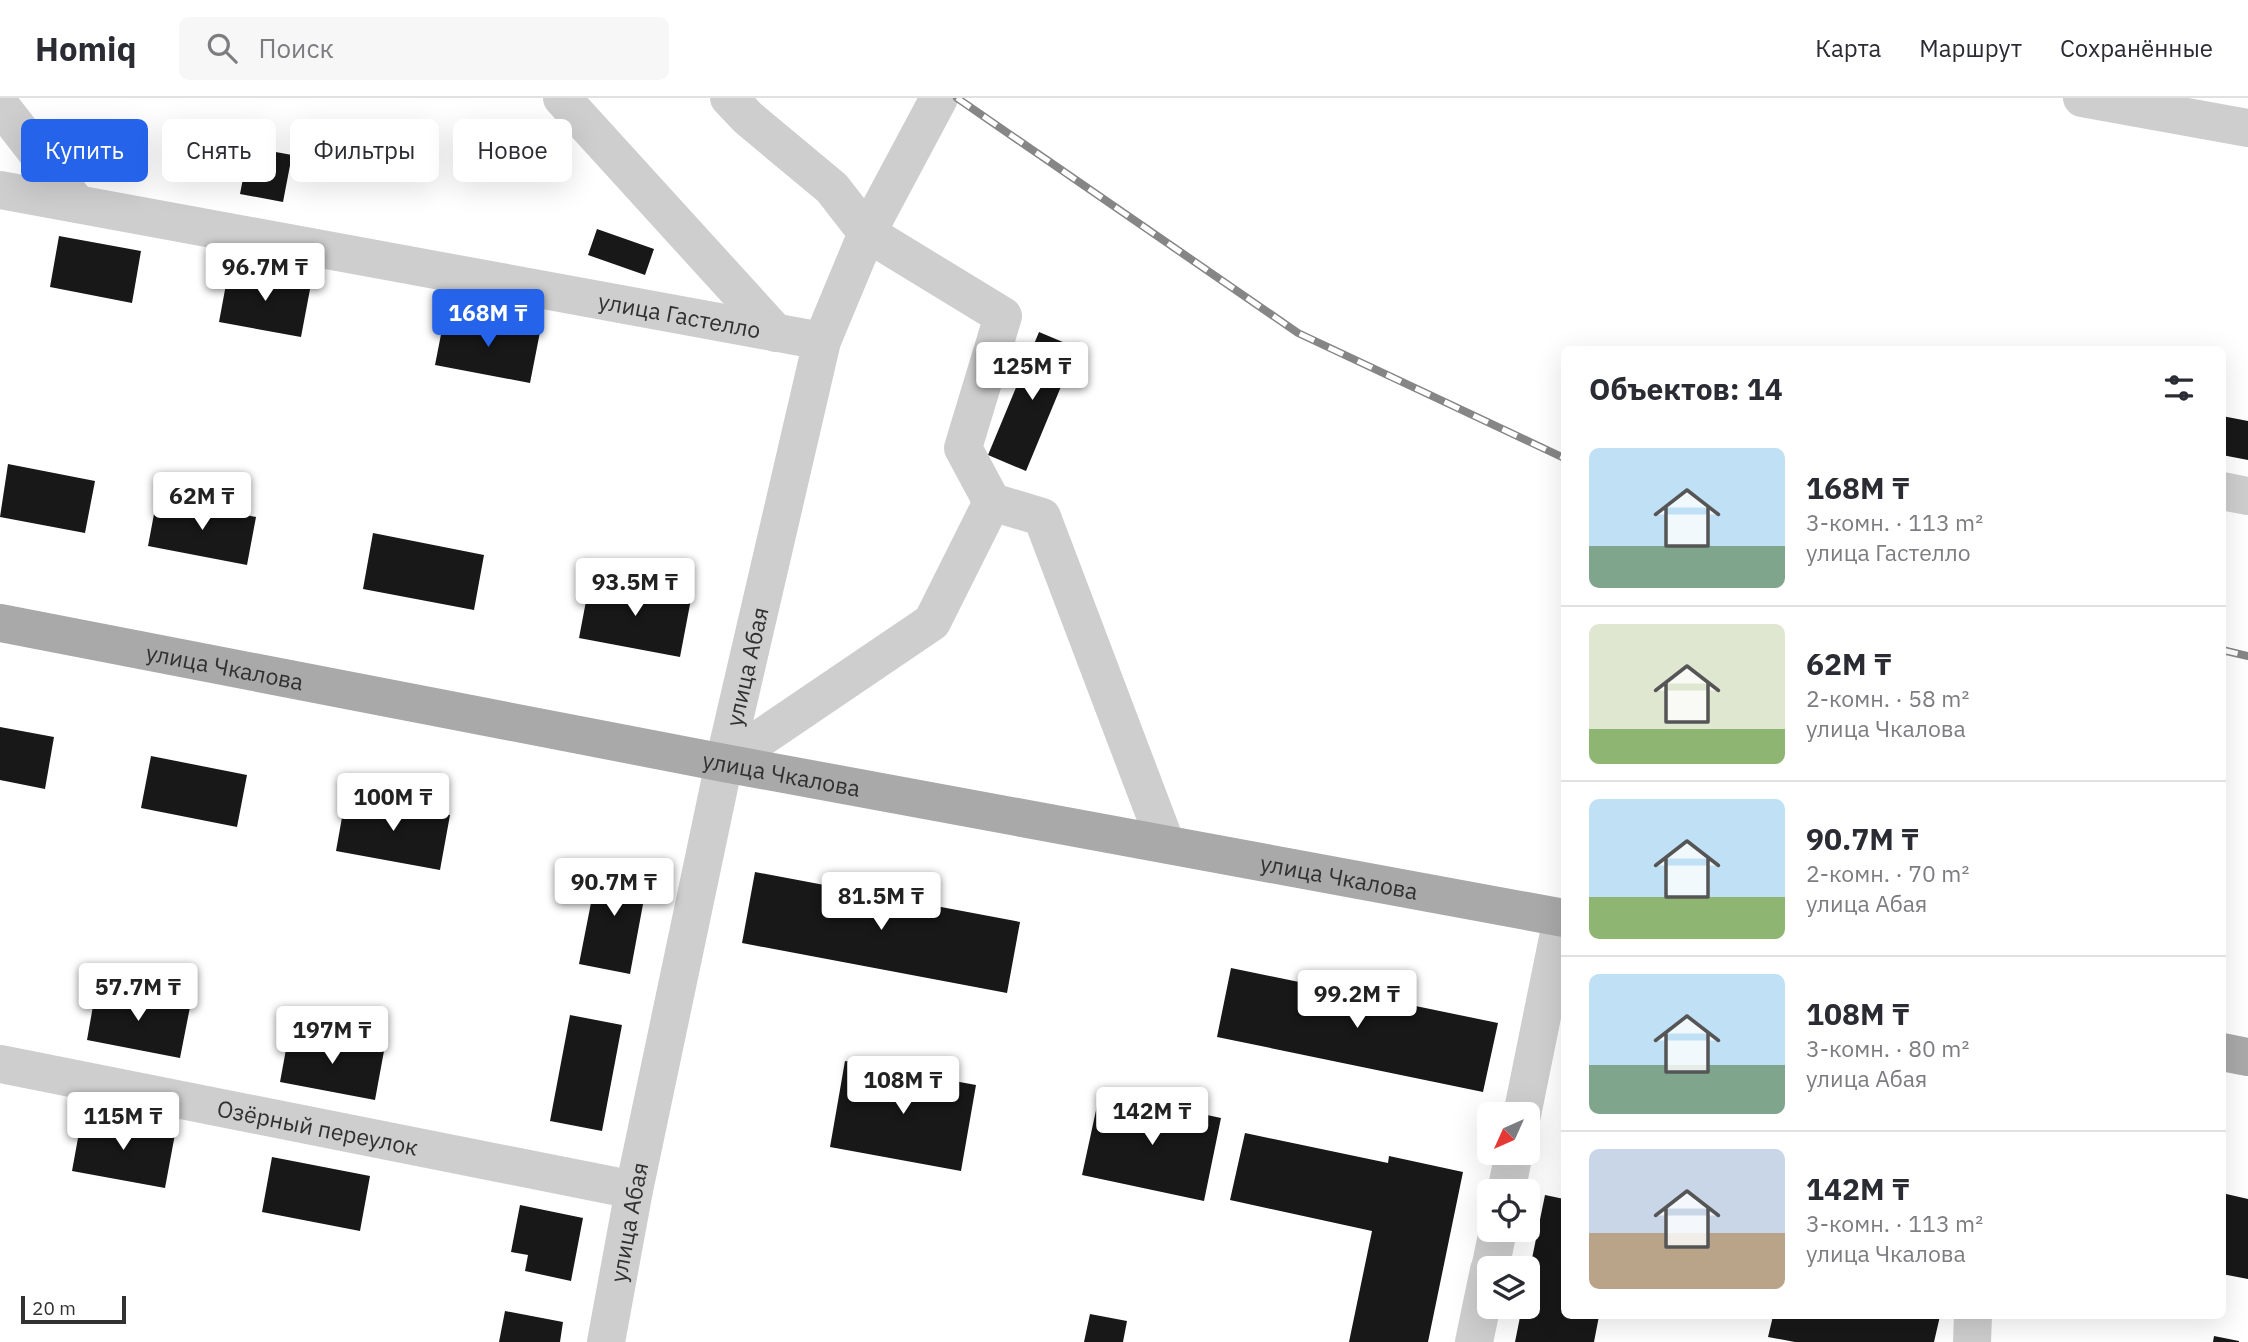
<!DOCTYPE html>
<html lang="ru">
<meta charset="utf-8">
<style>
body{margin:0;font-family:"IBM Plex Sans",sans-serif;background:#f7f7f7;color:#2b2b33;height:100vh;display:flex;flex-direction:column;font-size:26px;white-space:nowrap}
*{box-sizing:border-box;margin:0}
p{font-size:23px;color:#7c7c81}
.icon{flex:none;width:38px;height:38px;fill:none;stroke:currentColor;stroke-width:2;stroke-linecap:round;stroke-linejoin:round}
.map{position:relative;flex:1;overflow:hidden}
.panel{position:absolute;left:1561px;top:248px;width:665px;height:973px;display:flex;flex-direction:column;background:#fff;border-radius:10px;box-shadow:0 7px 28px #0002}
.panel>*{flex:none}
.hud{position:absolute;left:21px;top:21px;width:665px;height:63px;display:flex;gap:14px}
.needle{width:46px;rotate:225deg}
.fabs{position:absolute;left:1477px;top:1004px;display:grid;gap:14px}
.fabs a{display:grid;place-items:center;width:63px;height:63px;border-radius:10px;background:#fff;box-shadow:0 7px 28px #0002;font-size:35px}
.scale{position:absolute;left:21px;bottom:18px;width:105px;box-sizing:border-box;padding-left:7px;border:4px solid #313131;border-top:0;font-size:19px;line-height:24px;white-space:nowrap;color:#313131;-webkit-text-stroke:5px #fff;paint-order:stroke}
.price{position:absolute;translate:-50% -60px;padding:0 16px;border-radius:7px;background:#fff;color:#222;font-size:23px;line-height:46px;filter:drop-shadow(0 2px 4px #0008)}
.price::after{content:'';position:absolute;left:50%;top:42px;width:21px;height:16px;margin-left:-10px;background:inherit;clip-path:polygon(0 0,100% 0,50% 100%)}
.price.active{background:#2563eb;color:#fff}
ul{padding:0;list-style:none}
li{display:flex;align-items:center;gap:21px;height:175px;padding:0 28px}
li+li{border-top:2px solid #e1e1e2}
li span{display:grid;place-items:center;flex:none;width:196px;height:140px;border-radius:10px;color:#555}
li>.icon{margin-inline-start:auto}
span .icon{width:84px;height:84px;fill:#fffc;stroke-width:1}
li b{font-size:30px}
h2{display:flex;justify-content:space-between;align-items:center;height:84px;padding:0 28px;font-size:30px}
.pill{padding:0 24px;border-radius:10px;background:#fff;box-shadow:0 7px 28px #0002;font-size:24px;line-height:63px}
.pill.active{background:#2563eb;color:#fff}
header{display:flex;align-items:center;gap:42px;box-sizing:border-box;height:98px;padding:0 35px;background:#fff;border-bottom:2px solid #e1e1e2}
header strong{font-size:33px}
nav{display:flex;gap:38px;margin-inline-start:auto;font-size:24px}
.search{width:490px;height:63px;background:#f7f7f7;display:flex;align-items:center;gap:18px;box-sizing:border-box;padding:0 24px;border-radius:10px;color:#7c7c81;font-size:26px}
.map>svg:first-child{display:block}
.building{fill:#181818}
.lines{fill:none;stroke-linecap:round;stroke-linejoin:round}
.minor{stroke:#cecece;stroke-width:38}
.major{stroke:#a9a9a9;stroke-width:38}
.rail-casing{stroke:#868686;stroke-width:8}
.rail{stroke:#fff;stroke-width:5;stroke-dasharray:16;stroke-linecap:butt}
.labels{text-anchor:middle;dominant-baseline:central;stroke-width:7;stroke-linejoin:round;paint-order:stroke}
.street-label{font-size:23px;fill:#313131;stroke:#fff}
</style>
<header>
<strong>Homiq</strong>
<div class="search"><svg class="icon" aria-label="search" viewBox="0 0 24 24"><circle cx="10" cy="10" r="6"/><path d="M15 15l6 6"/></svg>Поиск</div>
<nav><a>Карта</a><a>Маршрут</a><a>Сохранённые</a></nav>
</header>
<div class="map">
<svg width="2248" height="1244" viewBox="0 0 2248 1244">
<rect width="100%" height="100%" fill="#fff"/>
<path class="building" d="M249 49 292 57 283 104 240 96Z
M597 131 654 151 645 177 588 157Z
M59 138 141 153 132 205 50 189Z
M229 170 311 186 301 239 219 224Z
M445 216 540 234 530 285 435 267Z
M1039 234 1077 250 1026 373 988 357Z
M2222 318 2248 323V362L2222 357Z
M8 366 95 383 85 435 0 419Z
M157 400 256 419 247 467 148 448Z
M373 435 484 457 474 512 363 491Z
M590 482 691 501 680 559 579 540Z
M0 629 54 639 45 691 0 682Z
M151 658 247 677 237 729 141 710Z
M346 697 450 717 440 772 336 753Z
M599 764 649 774 630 876 579 866Z
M755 774 1020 824 1007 895 742 845Z
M1231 870 1498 925 1483 994 1217 939Z
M96 891 190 909 180 960 87 942Z
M570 917 622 927 602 1033 550 1023Z
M289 935 384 953 375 1002 280 984Z
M845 963 976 987 961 1073 830 1049Z
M1100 994 1221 1020 1204 1103 1082 1077Z
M82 1018 175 1036 165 1090 72 1073Z
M1245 1035 1388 1065 1389 1058 1463 1074 1428 1244H1349L1372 1133 1230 1102Z
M272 1059 370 1078 360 1133 262 1114Z
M2222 1095 2248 1101V1181L2222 1176Z
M1545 1097 1564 1101V1218H1599L1594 1244H1515L1522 1209H1528V1180Z
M520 1107 583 1120 571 1183 525 1173 528 1157 511 1154Z
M505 1213 563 1224 560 1244H499Z
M1090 1216 1127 1223 1123 1244H1084Z
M1773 1218H1940L1934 1244H1795L1768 1239Z
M2214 1238 2239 1243V1244H2213Z"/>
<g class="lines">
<g class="minor">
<path d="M562 0 776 235"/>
<path d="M729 0 748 20 832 90 867 135 1003 218 963 350 992 404"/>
<path d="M2082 0 2248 30"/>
<path d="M0 7 77 106"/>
<path id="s1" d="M0 92 822 243"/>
<path d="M2222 393 2248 398"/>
<path d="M724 665 932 524 992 404 1042 419 1166 746"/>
<path id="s2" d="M0 966 634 1092"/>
<path d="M1522 1017 1562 820"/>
<path d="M1506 1094 1514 1055"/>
<path d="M1490 1171 1498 1132"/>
<path id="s3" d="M606 1244 634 1092 724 665 822 243 867 135 939 0"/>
<path d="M1474 1244 1489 1172"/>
<path d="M1972 1244 1973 1218"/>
</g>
<g class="major">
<path id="s4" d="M0 525 724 665 1564 820"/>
<path d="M2222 954 2248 959"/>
</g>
<g class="rail-casing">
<path id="rail" d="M957 0 1298 235 1564 360
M2222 552 2248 558"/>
</g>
<use href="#rail" class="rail"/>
</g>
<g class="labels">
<g class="street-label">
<text stroke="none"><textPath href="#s1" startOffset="691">улица Гастелло</textPath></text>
<text stroke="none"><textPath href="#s4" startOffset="229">улица Чкалова</textPath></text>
<text stroke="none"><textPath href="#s3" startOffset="690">улица Абая</textPath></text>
<text stroke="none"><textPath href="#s4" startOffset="796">улица Чкалова</textPath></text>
<text stroke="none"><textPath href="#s4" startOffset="1363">улица Чкалова</textPath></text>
<text stroke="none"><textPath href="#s2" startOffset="324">Озёрный переулок</textPath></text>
<text stroke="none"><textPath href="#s3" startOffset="122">улица Абая</textPath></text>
</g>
</g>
</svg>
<div class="fabs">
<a><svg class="needle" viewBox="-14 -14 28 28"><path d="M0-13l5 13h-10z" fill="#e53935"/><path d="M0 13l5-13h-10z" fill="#7c7c81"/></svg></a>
<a><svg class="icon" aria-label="locate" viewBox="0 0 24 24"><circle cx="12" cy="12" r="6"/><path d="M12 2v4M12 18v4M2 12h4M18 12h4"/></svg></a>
<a><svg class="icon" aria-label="layers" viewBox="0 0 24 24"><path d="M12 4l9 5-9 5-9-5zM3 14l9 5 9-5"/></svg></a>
</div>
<div class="scale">20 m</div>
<b class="price" style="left:265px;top:205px">96.7M ₸</b>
<b class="price active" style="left:488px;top:251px">168M ₸</b>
<b class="price" style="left:1032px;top:304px">125M ₸</b>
<b class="price" style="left:202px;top:434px">62M ₸</b>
<b class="price" style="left:635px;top:520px">93.5M ₸</b>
<b class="price" style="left:393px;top:735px">100M ₸</b>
<b class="price" style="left:614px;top:820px">90.7M ₸</b>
<b class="price" style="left:881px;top:834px">81.5M ₸</b>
<b class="price" style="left:138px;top:925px">57.7M ₸</b>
<b class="price" style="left:1357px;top:932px">99.2M ₸</b>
<b class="price" style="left:332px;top:968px">197M ₸</b>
<b class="price" style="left:903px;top:1018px">108M ₸</b>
<b class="price" style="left:1152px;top:1049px">142M ₸</b>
<b class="price" style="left:123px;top:1054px">115M ₸</b>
<div class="hud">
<a class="pill active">Купить</a>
<a class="pill">Снять</a>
<a class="pill">Фильтры</a>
<a class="pill">Новое</a>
</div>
<section class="panel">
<h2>Объектов: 14<svg class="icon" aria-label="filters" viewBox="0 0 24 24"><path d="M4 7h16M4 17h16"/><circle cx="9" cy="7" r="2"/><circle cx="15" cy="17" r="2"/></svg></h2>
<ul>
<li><span style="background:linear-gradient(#bfe0f5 70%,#7fa58c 0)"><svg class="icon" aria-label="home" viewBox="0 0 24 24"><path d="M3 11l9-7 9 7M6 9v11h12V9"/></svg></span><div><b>168M ₸</b><p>3-комн. · 113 m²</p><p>улица Гастелло</p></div></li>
<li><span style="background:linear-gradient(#dfe7d0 75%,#8fb573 0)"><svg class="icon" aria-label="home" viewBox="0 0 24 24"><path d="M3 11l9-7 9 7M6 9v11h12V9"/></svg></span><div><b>62M ₸</b><p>2-комн. · 58 m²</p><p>улица Чкалова</p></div></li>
<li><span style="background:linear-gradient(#bfe0f5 70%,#8fb573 0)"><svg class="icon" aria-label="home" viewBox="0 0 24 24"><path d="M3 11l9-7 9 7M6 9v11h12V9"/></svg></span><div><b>90.7M ₸</b><p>2-комн. · 70 m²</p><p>улица Абая</p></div></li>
<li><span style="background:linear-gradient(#bfe0f5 65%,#7fa58c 0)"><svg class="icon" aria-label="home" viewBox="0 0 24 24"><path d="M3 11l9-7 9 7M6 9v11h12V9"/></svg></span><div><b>108M ₸</b><p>3-комн. · 80 m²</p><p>улица Абая</p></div></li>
<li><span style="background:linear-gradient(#c9d6e8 60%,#b9a48a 0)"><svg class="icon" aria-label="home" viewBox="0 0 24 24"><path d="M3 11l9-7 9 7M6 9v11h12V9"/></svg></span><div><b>142M ₸</b><p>3-комн. · 113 m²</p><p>улица Чкалова</p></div></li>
</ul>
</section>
</div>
